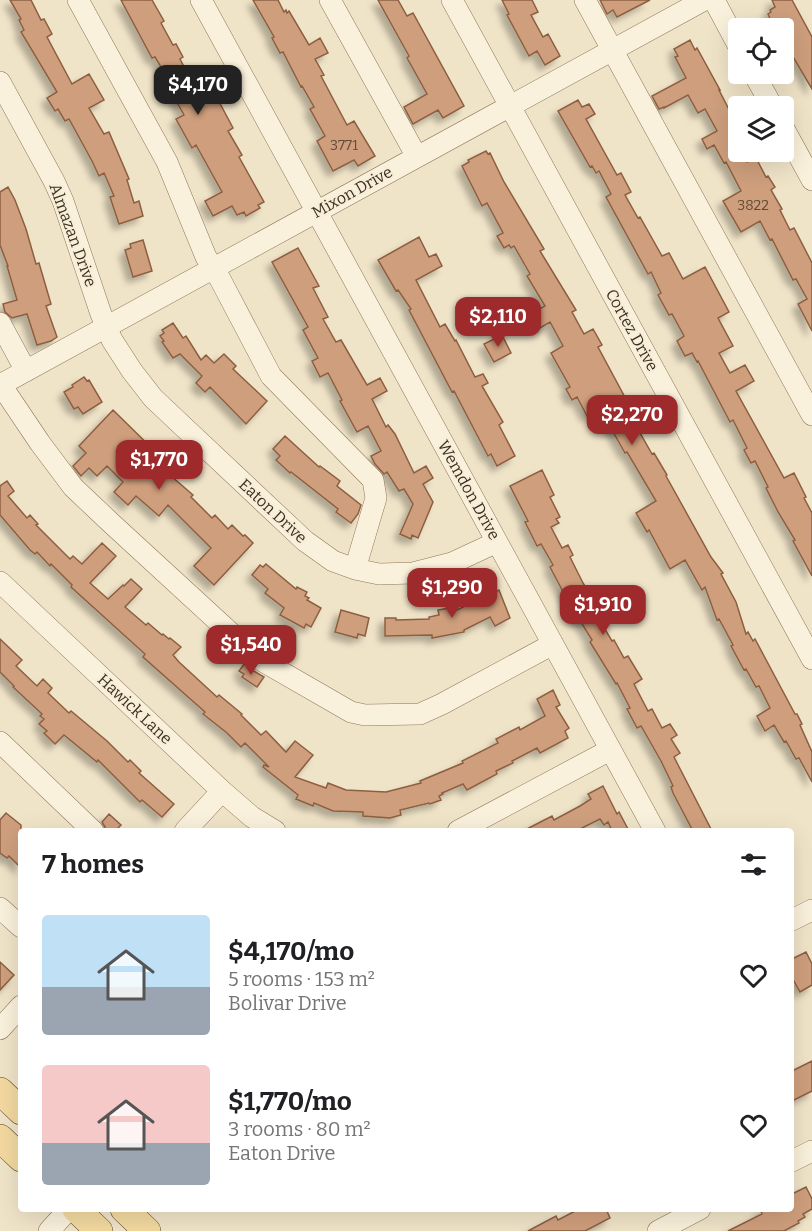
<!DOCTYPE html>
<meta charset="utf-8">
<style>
body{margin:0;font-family:Bitter,serif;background:#f2f2f2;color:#202124;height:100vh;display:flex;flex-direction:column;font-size:22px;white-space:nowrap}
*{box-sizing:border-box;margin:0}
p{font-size:20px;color:#757577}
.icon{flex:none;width:33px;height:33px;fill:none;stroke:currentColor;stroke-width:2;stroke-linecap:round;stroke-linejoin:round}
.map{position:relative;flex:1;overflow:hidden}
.side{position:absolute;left:18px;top:828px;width:776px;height:384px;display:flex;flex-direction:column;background:#fff;border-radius:6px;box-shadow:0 6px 24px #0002}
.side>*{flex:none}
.controls{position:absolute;left:728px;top:18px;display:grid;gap:12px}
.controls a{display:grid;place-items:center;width:66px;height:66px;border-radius:6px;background:#fff;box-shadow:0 6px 24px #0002;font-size:30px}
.price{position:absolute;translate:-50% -51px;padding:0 14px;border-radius:12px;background:#9e2a2b;color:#fff;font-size:20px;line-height:39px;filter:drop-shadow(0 2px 3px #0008)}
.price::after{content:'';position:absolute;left:50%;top:36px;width:18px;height:14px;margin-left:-9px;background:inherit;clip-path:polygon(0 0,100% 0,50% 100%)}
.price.on{background:#222;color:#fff}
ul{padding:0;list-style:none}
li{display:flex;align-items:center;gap:18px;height:150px;padding:0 24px}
li span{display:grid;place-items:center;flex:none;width:168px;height:120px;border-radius:6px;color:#555}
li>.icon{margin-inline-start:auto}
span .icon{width:72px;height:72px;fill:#fffc;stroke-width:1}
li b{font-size:26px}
h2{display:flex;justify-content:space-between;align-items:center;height:72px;padding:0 24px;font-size:26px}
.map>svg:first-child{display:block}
.building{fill:#cf9f7d;stroke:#8d5f41;stroke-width:1.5;filter:url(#shadow)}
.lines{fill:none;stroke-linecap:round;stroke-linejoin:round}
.minor-casing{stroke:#8d765c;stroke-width:22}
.major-casing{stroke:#5b4430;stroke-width:28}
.minor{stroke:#faf1dc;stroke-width:21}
.major{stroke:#f3d9a0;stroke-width:27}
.labels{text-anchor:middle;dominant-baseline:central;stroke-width:4.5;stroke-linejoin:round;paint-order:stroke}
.number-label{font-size:14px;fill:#624a37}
.street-label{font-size:16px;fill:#3d2e20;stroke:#f7eed8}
</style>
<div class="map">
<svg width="812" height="1231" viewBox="0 0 812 1231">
<defs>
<filter id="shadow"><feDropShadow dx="-5.5" dy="5.5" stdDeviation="3" flood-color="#0004"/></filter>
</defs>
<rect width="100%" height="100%" fill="#f0e4c8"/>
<path class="building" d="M10 0H31L41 20 44 19 52 34 47 37 72 84 89 74 104 100 89 108 104 134 109 132 129 179 127 180 134 203 139 201 143 216 119 224 110 197 114 196 104 173 99 176 92 161 69 119 65 121 58 109 55 111 47 98 57 92 21 32 24 30 19 20 21 19Z
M121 0H152L164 21 161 23 173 45 176 44 183 57 180 59 191 80H192L195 85 197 84 207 101 216 96 233 128 228 131 242 155 239 157 264 202 258 205 260 208 246 216 244 212 237 215 232 206 213 216 205 201 222 192 196 145 192 148 176 119 184 115 171 92 167 77 155 57 152 58Z
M253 0H278L284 12 286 10 287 13 289 11 309 45 320 38 328 53 315 59 324 75 321 76 347 125 354 121 375 156 358 166 354 160 333 171 317 141 325 136 310 109 314 107 302 86 301 87 283 52 280 53 272 38 274 37Z
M378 0H398L407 16 413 13 464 106 443 118 438 110 413 124 404 107 427 94 407 58 409 56Z
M502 0H532L538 12 531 15 543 37 548 34 560 56 545 65 537 51 529 56 507 15 509 14Z
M600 0H650L617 17 613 10 607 14Z
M772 0H792L812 37V89L783 40 785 39 783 35V28H780L771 21 768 14 771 12 770 10 775 7Z
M690 40 695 50 697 48 720 90H719L738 127V152H742L747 162 756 158 766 177 768 176 775 187 771 190 782 209 780 210 790 230 794 228 812 263V331L798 304 807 299 796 279 793 280 772 239 770 240 760 221 741 232 723 201 741 191 726 162 724 163 714 145 707 149 702 139 717 131 705 109 698 113 688 95 664 108V107L659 109 652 96 686 78 675 57 678 56 674 49Z
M578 100 582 107 589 104 595 114 586 119 617 175 621 173 631 192 625 195 638 218 640 217 662 256 669 253 683 279 705 267 729 312 718 318 733 346 719 353 730 373 745 365 754 381 736 391 784 478 794 473 806 497 804 498 812 513V576L793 541 795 540 778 512 766 488 768 487 755 461 751 463 744 450 747 448 733 420 730 422 698 361 697 362 692 353 685 356 677 341 684 336 672 314 669 315 658 295 661 293 651 272 648 274 606 197 611 194 599 171 596 173 592 166 590 167 558 111Z
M486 151 488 154 490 153 504 182 544 249 540 251 576 310 572 312 584 334 593 329 602 345 598 347 642 429 639 431 652 454 654 453 667 475 666 476 711 557 723 573 721 574 736 602 746 634 748 632 753 641 755 639 795 714H797L802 724 800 725 812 752V782L799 758 796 759 786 741 784 742 774 725 765 731 757 716 770 708 759 686 756 687 746 669 744 670 731 646 733 645 719 619 717 620 705 587 702 590 685 560 670 569 649 530 647 532 636 513 656 501 627 452 625 453 600 409 587 416 577 397 572 400 566 389 570 387 551 353 563 346 550 322 540 328 532 313 545 306 527 276 530 274 514 246 511 248 509 245 504 248 497 236 503 233 487 203 482 206 462 166 469 162 468 160Z
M8 187 15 200 26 229 36 264 39 263 51 304 46 306 57 337 51 341 37 345 27 314 12 318 5 312 3 304 17 300 7 266H8L0 245V192Z
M419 237 429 257 436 254 442 266 416 280 440 327 445 324 455 341 456 340 475 377 483 374 488 383 482 386 503 422 499 425 515 456 497 466 491 454 488 456 454 391 452 392 409 310 411 309 398 290 396 291 378 260Z
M143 240 152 271 133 277 125 250 131 248 130 244Z
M298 248 319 286 313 288 328 317 323 319 336 342 341 340 367 385 380 378 387 391 372 399 386 427 388 425 395 434 414 473 426 466 433 478 423 484 433 502 418 538 412 535 411 539 400 534 413 504 404 489 399 491 387 472 384 474 375 464 371 456 381 451 368 426 357 432 340 401 342 400 328 373 320 377 312 361 318 358 303 330 308 327 272 262Z
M173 323 183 338 186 336 201 360 206 355 214 363 224 354 236 366 233 369 267 401 246 424 210 387 205 392 196 383 202 376 180 354 173 358 162 342 164 341 160 336 164 333 162 330Z
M502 335 511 353 494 362 484 344Z
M84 377 87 381 89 380 102 402 83 414 78 407 74 409 64 392 73 387 72 385Z
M113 410 168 464 163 469 193 495 191 497 212 518 215 515 228 529 232 525 243 536 245 535 253 543 214 585 194 566 211 548 168 505 159 516 136 496 128 505 114 492 123 482 107 466 97 476 89 468 81 476 73 466 86 453 79 446Z
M285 436 319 467 320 466 340 481 337 486 361 505 358 514 351 523 336 512 338 509 291 472 290 473 276 460 280 456 273 449Z
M542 470 554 495 550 497 560 517 556 519 559 523 551 527 562 548 568 545 573 555 570 557 583 583 586 588 588 587 600 607 594 611 612 641 614 640 624 658 628 656 642 679 634 684 648 711 652 709 662 728 670 724 677 735 671 739 680 753 674 757 712 831H693L673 793 671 787 673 786 661 761 641 726 637 728 627 709 630 708 617 683 616 684 590 642 592 640 579 619 578 620 550 567 553 565 541 544 537 546 525 522 528 521 510 486Z
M7 481 14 491 8 496 27 518 30 515 38 524 36 525 70 559 73 556 82 564 102 543 116 556 90 583 108 599 123 585 124 586 131 579 142 589 125 607 146 625 148 623 162 635 163 634 169 639 170 638 181 647 173 655 179 662 217 697 219 695 242 714 241 715 261 735 266 731 286 752 295 741 313 755 295 777 326 788 328 783 346 790 386 792 421 783 420 781 463 763 462 761 498 743 496 739 519 727 520 730 545 716 537 699 553 690 560 705 556 707 569 728 565 731 568 738 540 753 537 748 512 761 513 763 496 771 497 774 467 790 463 784 442 793 443 794 439 796 441 800 430 804 429 803 400 810 401 815 390 818 363 816V812L333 811 314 803 313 806 296 799 298 795 263 767 264 765 269 767 245 743 241 747 227 733 203 714 205 712 143 657 145 654 71 587 72 585 51 564 50 566 37 552 35 554 30 550 0 515V486Z
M266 564 296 589 297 587 307 592 305 596 309 598 307 600 321 608 311 627 306 624 304 628 280 615 284 608 265 593 268 589 252 575 260 565 263 567Z
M494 589 495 592 499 590 510 618 495 626 490 617 464 630V632L432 638V635L385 636V618H396V620L429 619V617L439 615 438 610 454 607 455 611 480 599 478 596Z
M341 610 369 618 365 636 358 634 357 638 335 632Z
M0 639 22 660 16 666 37 686 43 679 52 688 48 693 69 713 71 711 107 741 128 762 130 760 141 771 139 773 174 804 162 817 142 800 140 802 98 760 97 762 64 735 55 744 44 733 47 731 39 724 44 719 40 716 42 714 13 687 14 686 0 672Z
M245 663 252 670 264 677 257 687 242 677 244 674 239 671Z
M603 786 617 814 619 812 629 831H612L608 822 604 825 600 819 576 831H523L552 816 554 820 580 806 591 799 588 794Z
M6 813 21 825V868L9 856 7 858 0 853V820Z
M109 814 121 825 115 831H105V827L102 822Z
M806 952 812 964V985L800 992 790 974V960Z
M0 962 14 975 0 990Z
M812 1061V1091L790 1102V1072Z
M806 1187 812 1199V1209L803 1214 805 1217 798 1221 799 1223 784 1231H728L762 1214 760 1209H790V1191L792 1194Z
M579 1209H606L610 1218 585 1231H528L556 1216 558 1220Z"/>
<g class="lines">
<g class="minor-casing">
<path id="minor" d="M78 0 167 162 206 257 220 279 271 376 373 480 376 498 355 569
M201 0 655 831
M330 0 417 157
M452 0 812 659
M585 0 812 415
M714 0 738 45
M754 74 772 106
M0 82 54 181 63 201 101 314 112 340 132 371 153 398 171 415 305 541 333 561 355 569 379 574 413 573 452 563 497 542
M783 127 812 180
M0 323 26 371
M0 385 704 0
M1 385 40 443 73 487 111 523 259 659 351 712 365 715 420 714 442 704 553 644
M0 582 222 791 252 817 275 831
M0 742 93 831
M185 831 222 791
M458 831 610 750
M0 908 21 927
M790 921 812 910
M0 1029 21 1006
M790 1162 812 1151
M49 1231 69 1209
M658 1231 700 1209"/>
</g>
<g class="major-casing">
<path id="major" d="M0 1091 21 1111
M0 1138 21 1158
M76 1209 99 1231
M124 1209 147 1231"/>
</g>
<use href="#minor" class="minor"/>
<use href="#major" class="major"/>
</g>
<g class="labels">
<g class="number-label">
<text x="344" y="145">3771</text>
<text x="753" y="205">3822</text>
</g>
<g class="street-label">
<text transform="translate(352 192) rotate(-29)">Mixon Drive</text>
<text transform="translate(73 235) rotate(70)">Almazan Drive</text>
<text transform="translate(632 330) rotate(61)">Cortez Drive</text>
<text transform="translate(469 490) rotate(61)">Wemdon Drive</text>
<text transform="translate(273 511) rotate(43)">Eaton Drive</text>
<text transform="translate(135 709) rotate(43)">Hawick Lane</text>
</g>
</g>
</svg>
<div class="controls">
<a><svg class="icon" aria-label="locate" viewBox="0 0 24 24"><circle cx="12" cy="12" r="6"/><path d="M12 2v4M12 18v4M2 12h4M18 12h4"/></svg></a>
<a><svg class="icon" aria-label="layers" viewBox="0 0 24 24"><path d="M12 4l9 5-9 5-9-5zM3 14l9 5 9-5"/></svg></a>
</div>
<b class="price on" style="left:198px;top:116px">$4,170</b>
<b class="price" style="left:498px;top:348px">$2,110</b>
<b class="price" style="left:632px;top:446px">$2,270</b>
<b class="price" style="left:159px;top:491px">$1,770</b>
<b class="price" style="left:452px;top:619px">$1,290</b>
<b class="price" style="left:603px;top:636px">$1,910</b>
<b class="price" style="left:251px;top:676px">$1,540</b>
<section class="side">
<h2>7 homes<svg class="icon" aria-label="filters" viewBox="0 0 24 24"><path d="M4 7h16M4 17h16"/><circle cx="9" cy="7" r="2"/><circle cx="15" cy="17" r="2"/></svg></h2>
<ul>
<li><span style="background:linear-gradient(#bfe0f5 60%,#9aa5b1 0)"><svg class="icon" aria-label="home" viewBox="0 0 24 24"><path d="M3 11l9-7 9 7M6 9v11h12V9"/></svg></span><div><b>$4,170/mo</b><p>5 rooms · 153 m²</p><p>Bolivar Drive</p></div><svg class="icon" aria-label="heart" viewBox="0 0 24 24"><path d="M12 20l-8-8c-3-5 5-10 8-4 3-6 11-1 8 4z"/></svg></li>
<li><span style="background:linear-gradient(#f6c9c9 65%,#9aa5b1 0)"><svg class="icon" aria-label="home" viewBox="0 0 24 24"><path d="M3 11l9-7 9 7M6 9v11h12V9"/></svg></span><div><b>$1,770/mo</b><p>3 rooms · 80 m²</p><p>Eaton Drive</p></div><svg class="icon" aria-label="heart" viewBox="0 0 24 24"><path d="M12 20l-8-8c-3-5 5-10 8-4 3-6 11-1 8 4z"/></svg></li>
</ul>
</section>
</div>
